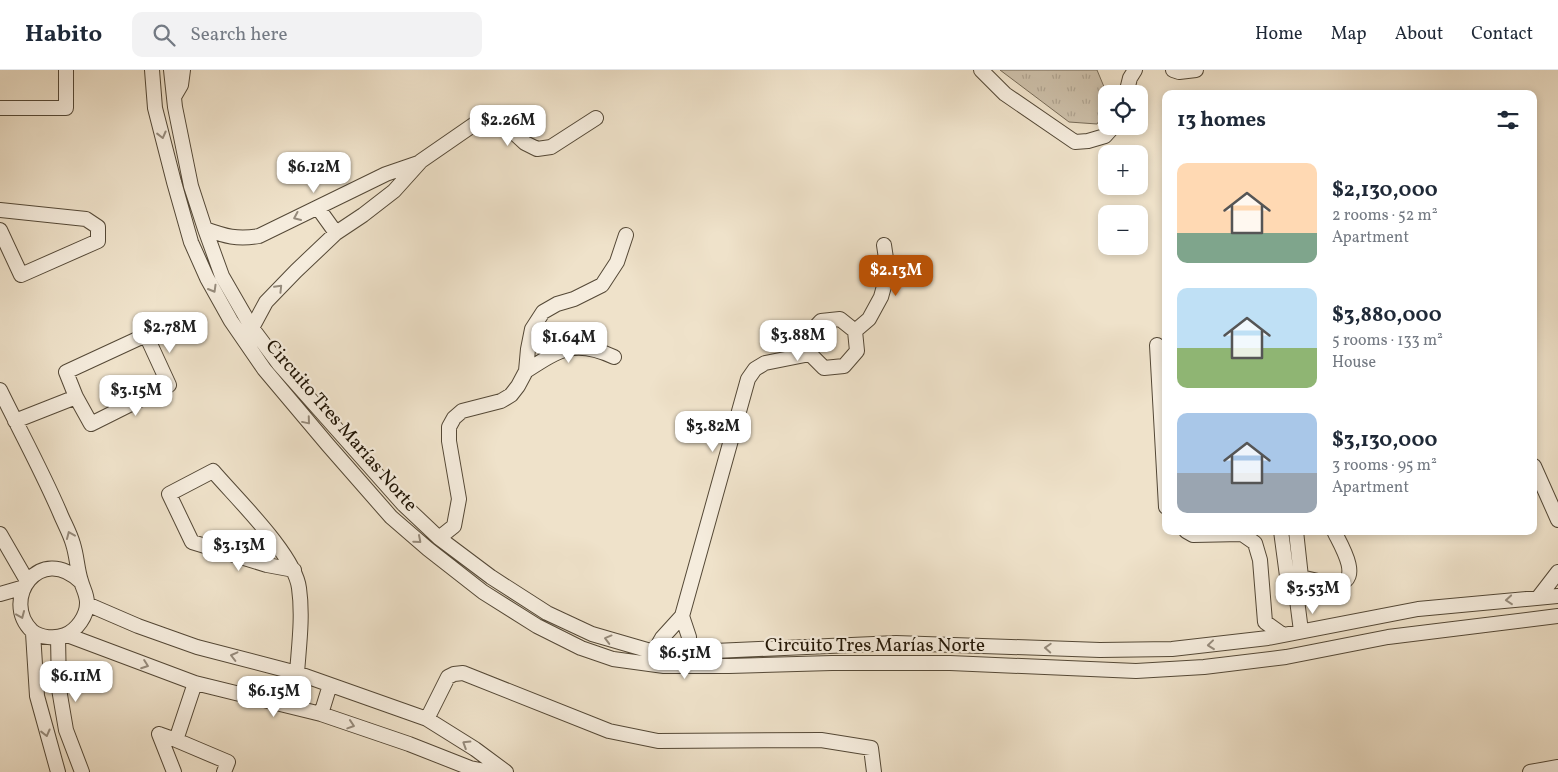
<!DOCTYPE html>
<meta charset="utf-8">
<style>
body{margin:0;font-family:Vollkorn,serif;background:#f2f2f3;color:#1f2937;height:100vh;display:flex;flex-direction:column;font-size:19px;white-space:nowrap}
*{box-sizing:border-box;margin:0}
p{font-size:16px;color:#747a83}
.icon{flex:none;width:28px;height:28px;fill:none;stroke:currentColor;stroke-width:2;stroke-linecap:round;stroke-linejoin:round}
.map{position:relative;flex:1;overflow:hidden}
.panel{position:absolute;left:1162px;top:20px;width:375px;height:445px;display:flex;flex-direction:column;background:#fff;border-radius:10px;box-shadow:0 2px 8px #0003}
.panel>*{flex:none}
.fabs{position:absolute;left:1098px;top:15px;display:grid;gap:10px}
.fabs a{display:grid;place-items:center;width:50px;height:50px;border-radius:10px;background:#fff;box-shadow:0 2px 8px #0003;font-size:25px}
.price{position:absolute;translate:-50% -42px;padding:0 11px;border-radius:10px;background:#fff;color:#222;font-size:16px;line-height:32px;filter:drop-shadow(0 1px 2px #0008)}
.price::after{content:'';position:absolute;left:50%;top:30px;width:15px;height:11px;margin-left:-8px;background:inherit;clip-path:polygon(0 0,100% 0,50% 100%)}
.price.selected{background:#b45309;color:#fff}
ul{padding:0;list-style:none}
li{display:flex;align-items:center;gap:15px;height:125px;padding:0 15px}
li span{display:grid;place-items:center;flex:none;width:140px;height:100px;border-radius:10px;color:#555}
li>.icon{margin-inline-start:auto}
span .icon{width:60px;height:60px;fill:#fffc;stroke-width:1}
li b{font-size:21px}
h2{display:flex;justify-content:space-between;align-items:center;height:60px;padding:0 15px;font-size:21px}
header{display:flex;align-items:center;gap:30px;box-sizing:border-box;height:70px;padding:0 25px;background:#fff;border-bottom:1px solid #e0e1e3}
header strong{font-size:24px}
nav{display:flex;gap:28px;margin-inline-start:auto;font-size:18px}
.search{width:350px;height:45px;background:#f2f2f3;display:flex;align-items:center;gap:12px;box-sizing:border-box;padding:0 18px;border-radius:10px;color:#747a83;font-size:19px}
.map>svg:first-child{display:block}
.grass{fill:url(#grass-tufts);stroke:#766a57}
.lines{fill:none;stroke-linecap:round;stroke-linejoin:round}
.minor-casing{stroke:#544836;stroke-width:16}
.minor{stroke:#f5ecdd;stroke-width:14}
.oneway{stroke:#968b7c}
.labels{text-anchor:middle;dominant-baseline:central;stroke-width:4.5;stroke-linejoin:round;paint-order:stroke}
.street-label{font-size:19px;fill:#211505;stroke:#f5ecdd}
</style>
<header>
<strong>Habito</strong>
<div class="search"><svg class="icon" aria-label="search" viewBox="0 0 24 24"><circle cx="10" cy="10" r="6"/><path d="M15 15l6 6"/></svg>Search here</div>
<nav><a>Home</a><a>Map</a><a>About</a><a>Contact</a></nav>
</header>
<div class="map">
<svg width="1558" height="702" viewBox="0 0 1558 702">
<defs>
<pattern id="grass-tufts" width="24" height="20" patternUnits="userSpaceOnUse" patternTransform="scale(1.25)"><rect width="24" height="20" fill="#ccbfa9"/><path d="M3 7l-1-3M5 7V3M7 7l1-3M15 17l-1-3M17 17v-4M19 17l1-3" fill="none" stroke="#afa390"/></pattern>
</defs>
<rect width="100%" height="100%" fill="#efe2ca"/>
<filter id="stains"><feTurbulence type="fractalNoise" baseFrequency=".004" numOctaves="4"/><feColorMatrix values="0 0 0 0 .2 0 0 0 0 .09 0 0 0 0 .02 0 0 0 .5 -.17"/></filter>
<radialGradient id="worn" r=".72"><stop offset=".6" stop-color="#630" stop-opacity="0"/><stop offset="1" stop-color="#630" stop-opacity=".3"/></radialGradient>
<path class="grass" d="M1000 0H1097L1107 24 1106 40 1097 54 1069 52Z"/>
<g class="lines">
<g class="minor-casing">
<path id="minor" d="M152 0 155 38 174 112 191 172 207 208 231 251 264 299 328 375 391 447 428 479 483 522 537 556 581 578 613 589 664 596H729L832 593H950L1136 601 1204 597 1286 587 1388 567 1558 546
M171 0 175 37 191 116 205 159 222 206 252 258 279 294 404 435 439 468 491 507 547 543 592 564 654 582 670 583 896 573 1100 580 1172 579 1268 568 1418 539 1558 526
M981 0 1005 24 1075 72 1088 71 1105 66 1114 56
M1173 0 1179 2 1196 0
M1126 24 1130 8 1135 0
M174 27 181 15 183 0
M0 38H66V0
M318 138 336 163
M0 140 86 149 98 157V171L21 205 0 160
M205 159C225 166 237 170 259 166L386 104 418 93
M840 249 855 261 857 281 844 296 824 298 810 284 808 265 821 251Z
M252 258 266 232 296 201 336 163 363 145 394 121 421 91 476 53 492 49 503 53 525 73 537 79 551 77 596 48
M855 261 869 249 881 227 888 202 884 175
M146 265 169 315 91 354 76 327 66 302Z
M1157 275 1166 437
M526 301C560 279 575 269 614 287
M0 320C20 361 42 401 60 443 64 453 70 463 73 474 77 486 77 499 81 511 83 519 87 524 87 533 87 546 77 560 65 565 55 569 41 568 32 561 0 530 40 472 81 512
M15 351 76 327
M1534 396 1558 450
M1186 461 1193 465 1242 464 1255 473 1260 490 1265 552 1283 565
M1281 461 1287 506 1296 522
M1296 461 1301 507 1296 522 1301 561
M0 464 26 509
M439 468 454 456 459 429 449 371V357L454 348 462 341 501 331 511 325 518 316 526 301 528 279 532 259 543 242 557 234 574 229 602 215 617 192 626 165
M294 500 267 495 192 472 169 424 213 401C236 428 295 485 299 518 303 546 299 575 297 603
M1301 507C1311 509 1331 516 1340 513 1362 508 1339 472 1334 461
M0 524 21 518
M1538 528 1558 502
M87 534 138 556 197 577 297 603 427 649 475 679 506 702
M682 546 689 567V583
M33 563 37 626 58 702
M67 565 195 613 321 644 409 674 470 698 490 702
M58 567 59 619 66 660 82 702
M654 582 662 568 682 546 748 309 755 299 765 293 810 284
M321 644 330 615
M427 649 448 607 454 604 463 603 609 661 658 671 821 670 871 678 874 702
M159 664 176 670 195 613
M159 664 174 702
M176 670 228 692 224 702
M1530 702 1558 697"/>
</g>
<use href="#minor" class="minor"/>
</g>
<defs><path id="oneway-chevron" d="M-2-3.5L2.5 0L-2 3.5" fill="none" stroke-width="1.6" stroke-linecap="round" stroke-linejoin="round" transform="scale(1.25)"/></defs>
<g class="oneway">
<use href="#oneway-chevron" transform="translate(162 65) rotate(76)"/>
<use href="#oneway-chevron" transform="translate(297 147) rotate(156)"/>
<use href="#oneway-chevron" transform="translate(279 218) rotate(-46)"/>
<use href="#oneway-chevron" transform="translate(213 219) rotate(60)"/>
<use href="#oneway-chevron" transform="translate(307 351) rotate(50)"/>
<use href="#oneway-chevron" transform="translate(70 465) rotate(-113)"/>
<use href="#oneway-chevron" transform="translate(418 470) rotate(41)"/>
<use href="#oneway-chevron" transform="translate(1509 530) rotate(175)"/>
<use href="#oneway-chevron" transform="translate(21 545) rotate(67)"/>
<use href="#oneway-chevron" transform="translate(608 569) rotate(-165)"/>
<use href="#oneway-chevron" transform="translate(1211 575) rotate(174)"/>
<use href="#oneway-chevron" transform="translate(1048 578) rotate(-177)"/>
<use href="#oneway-chevron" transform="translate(234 586) rotate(-166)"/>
<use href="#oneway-chevron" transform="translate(145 595) rotate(20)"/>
<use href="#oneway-chevron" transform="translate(351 655) rotate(18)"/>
<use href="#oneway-chevron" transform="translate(46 663) rotate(76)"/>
<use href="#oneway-chevron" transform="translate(466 674) rotate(-148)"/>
</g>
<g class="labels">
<g class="street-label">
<text transform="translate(341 356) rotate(49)">Circuito Tres Marías Norte</text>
<text x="875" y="576">Circuito Tres Marías Norte</text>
</g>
</g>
<rect width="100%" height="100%" filter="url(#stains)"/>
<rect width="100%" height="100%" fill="url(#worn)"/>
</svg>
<div class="fabs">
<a><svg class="icon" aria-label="locate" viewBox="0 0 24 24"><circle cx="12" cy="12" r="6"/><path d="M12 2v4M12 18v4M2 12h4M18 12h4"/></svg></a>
<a>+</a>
<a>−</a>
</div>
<b class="price" style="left:508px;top:77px">$2.26M</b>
<b class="price" style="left:314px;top:124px">$6.12M</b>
<b class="price selected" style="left:896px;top:227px">$2.13M</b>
<b class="price" style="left:170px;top:284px">$2.78M</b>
<b class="price" style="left:798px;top:292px">$3.88M</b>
<b class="price" style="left:569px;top:294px">$1.64M</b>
<b class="price" style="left:136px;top:347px">$3.15M</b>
<b class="price" style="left:713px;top:383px">$3.82M</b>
<b class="price" style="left:239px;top:502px">$3.13M</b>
<b class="price" style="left:1313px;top:545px">$3.53M</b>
<b class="price" style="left:685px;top:610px">$6.51M</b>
<b class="price" style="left:76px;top:633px">$6.11M</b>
<b class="price" style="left:274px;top:648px">$6.15M</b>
<section class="panel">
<h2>13 homes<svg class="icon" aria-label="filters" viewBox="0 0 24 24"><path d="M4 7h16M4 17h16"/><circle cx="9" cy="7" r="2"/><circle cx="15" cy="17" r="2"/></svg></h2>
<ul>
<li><span style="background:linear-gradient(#ffd9b3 70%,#7fa58c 0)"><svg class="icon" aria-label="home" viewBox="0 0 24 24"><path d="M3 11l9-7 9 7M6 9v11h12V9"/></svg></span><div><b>$2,130,000</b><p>2 rooms · 52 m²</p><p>Apartment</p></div></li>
<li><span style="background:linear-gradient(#bfe0f5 60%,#8fb573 0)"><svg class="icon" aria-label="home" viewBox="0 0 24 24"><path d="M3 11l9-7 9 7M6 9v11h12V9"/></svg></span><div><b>$3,880,000</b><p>5 rooms · 133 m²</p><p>House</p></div></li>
<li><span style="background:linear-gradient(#a9c7e8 60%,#9aa5b1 0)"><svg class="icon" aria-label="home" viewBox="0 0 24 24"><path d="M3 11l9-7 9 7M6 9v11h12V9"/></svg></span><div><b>$3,130,000</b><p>3 rooms · 95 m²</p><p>Apartment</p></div></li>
</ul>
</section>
</div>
